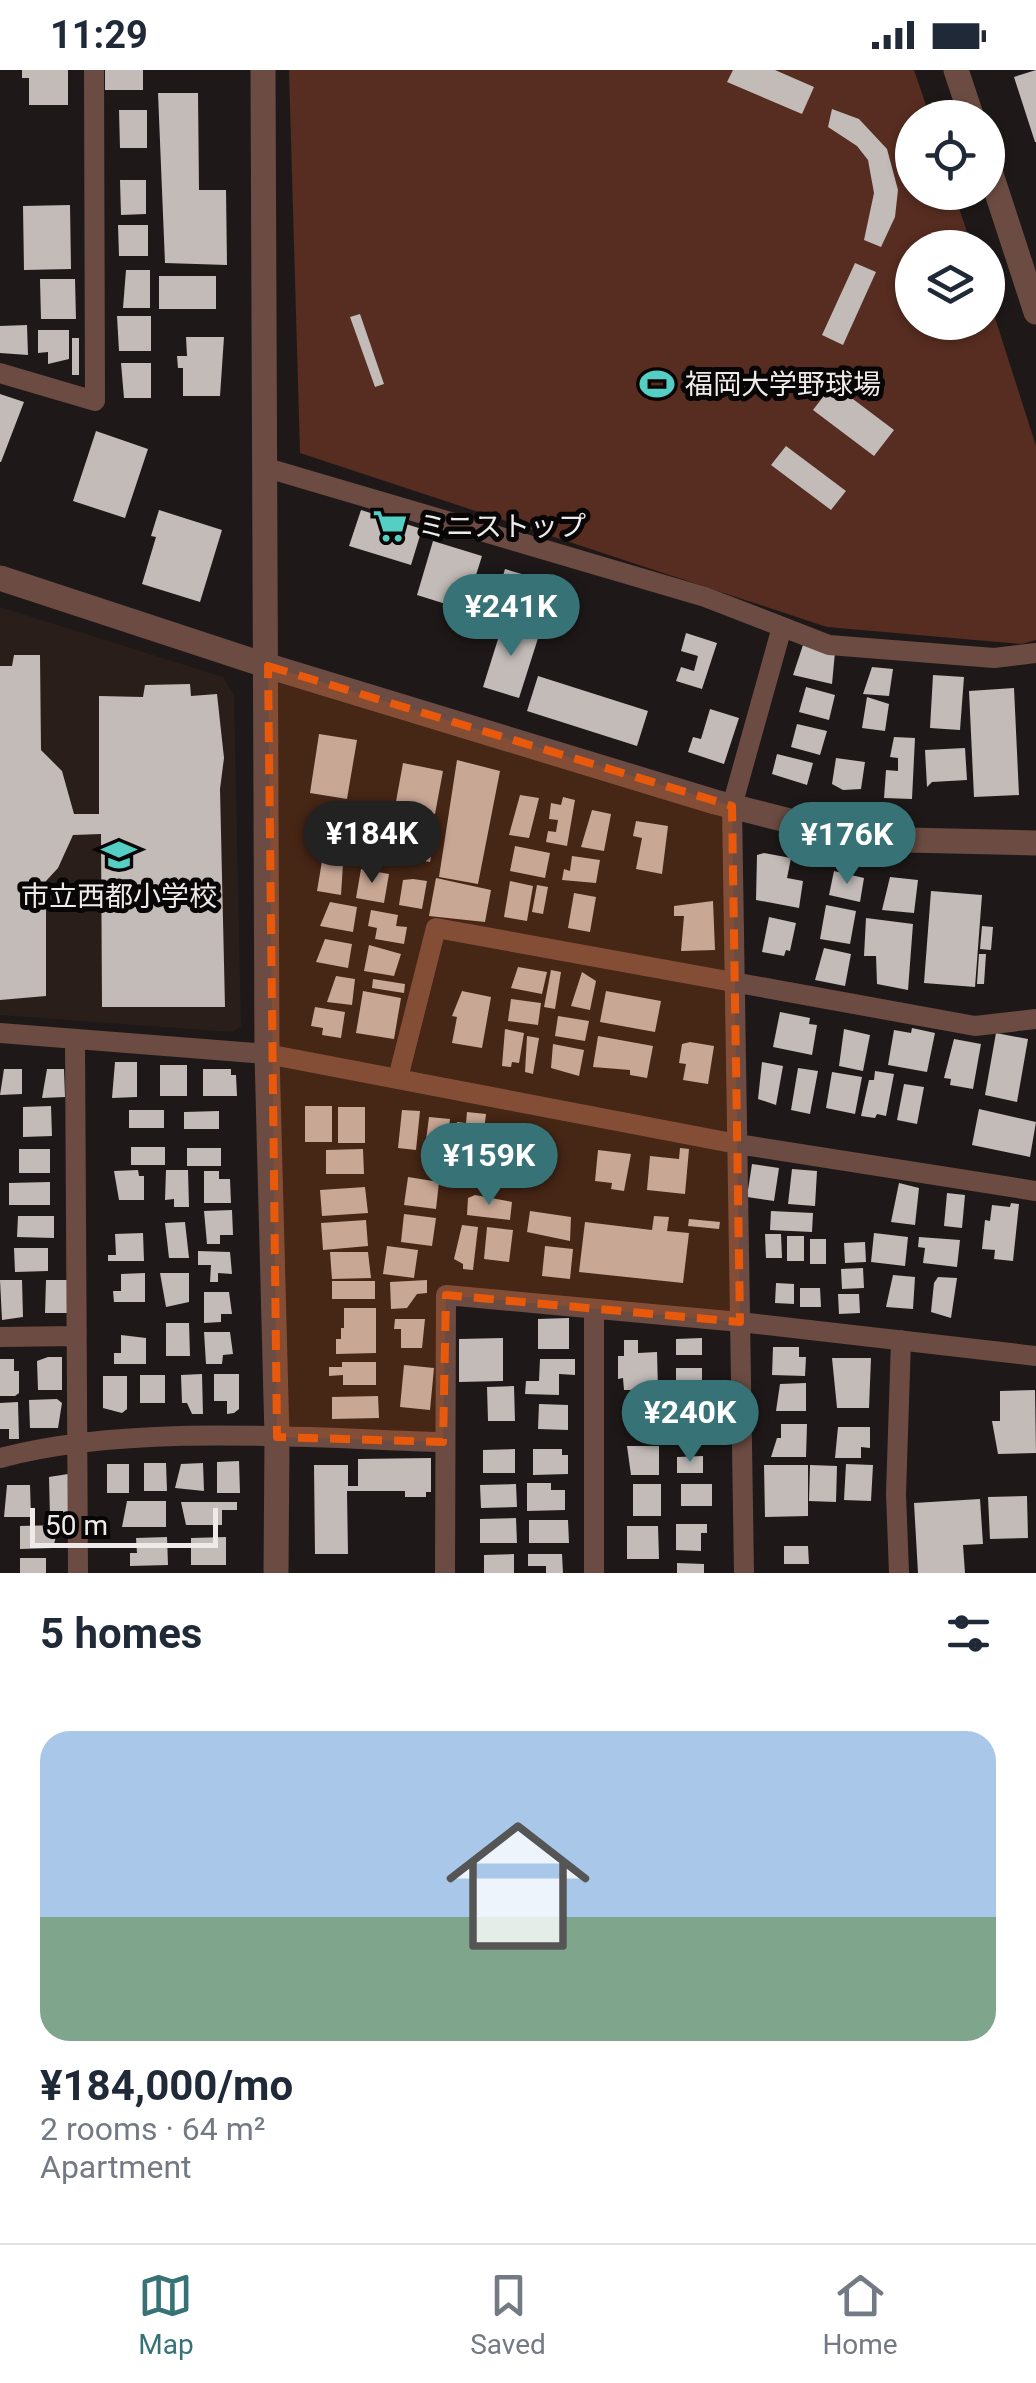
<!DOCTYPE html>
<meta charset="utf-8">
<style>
body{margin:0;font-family:Roboto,"Noto Sans JP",sans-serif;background:#f6f6f7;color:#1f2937;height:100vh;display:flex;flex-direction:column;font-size:38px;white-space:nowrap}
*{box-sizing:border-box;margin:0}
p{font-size:32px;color:#747a83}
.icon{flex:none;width:55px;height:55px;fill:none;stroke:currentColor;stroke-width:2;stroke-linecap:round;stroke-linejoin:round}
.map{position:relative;height:1503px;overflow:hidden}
.sheet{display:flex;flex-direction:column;background:#fff;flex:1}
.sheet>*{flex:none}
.tools{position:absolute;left:895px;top:30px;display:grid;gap:20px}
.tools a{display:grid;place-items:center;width:110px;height:110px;border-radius:50%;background:#fff;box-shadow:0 2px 8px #0004;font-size:50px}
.scale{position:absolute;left:30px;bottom:25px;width:188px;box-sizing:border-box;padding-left:10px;border:5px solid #eeeae9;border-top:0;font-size:28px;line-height:35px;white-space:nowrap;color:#eeeae9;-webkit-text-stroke:8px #070505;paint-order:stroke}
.price{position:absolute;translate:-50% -85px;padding:0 22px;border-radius:35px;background:#377376;color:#fff;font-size:32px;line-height:65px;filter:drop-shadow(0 2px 5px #0008)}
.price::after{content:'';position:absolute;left:50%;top:60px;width:30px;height:22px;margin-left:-15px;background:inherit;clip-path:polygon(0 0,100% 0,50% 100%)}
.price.active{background:#222;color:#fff}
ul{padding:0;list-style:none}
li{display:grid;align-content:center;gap:20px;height:530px;padding:0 40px}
li span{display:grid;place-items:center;height:310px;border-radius:30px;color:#555}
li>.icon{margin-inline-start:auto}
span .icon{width:180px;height:180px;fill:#fffc;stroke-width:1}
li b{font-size:42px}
h2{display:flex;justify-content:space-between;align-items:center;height:120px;padding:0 40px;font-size:42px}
.status{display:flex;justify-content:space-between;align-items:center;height:70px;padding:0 50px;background:#fff;direction:ltr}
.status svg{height:28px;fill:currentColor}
.menu{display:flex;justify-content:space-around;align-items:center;height:140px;border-top:2px solid #e0e1e3;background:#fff;font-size:28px;color:#747a83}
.menu a{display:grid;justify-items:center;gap:5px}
.menu .active{color:#377376}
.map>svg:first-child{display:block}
.built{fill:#291e1a}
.green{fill:#562d20}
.building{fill:#c2bbb8}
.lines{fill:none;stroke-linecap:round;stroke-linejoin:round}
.minor{stroke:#6c4c42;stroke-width:20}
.tertiary{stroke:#6c4c42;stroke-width:25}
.marked{fill:#e8590c;fill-opacity:0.2;stroke:#e8590c;stroke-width:8;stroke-dasharray:20 12;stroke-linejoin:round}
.labels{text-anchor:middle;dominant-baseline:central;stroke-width:10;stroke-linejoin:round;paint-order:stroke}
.poi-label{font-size:28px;fill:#eeeae9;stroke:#070505;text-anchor:start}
</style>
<div class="status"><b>11:29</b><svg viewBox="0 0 49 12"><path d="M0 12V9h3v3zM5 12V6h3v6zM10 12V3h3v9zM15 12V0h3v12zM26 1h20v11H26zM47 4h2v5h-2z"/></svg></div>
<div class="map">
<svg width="1036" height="1503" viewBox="0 0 1036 1503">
<rect width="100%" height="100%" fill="#1e1918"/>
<path class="built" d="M0 537 223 607 234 625 241 956 232 962 0 945Z"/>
<path class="green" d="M289 0H914L930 47 912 48V122L954 123 972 177 912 178V252H988V226L1036 376V570L1022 574 827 557 300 383Z"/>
<path class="building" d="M22 0H68V35H29V8H22Z
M105 0H143V20H105Z
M733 0H775L814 17 802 44 727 12Z
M1036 0V72H1035L1014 7Z
M158 23H198L199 120H226L227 195 165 193Z
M832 39 859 49 887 79 898 120 895 147 881 177 864 170 874 123 868 90 857 76 828 57Z
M119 40H147V78H120Z
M120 110H146V144L121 145Z
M70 135 71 199 24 200 23 136Z
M118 155H148V186H119Z
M855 193 876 202 843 275 822 265Z
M126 200H150V238H123Z
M159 206H216V239H159Z
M40 209H75L76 249H41Z
M360 244 384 314 375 317 350 247Z
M117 246H151V281H119Z
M27 255 28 285 0 283V256Z
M38 260H69V289L48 294V282L38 283Z
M186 267H224L220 326H183V298H178L177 286H187Z
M72 268H79V305H72Z
M121 293H151V328H124Z
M833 314 894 360 874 386 813 340Z
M0 324 24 332 1 392H0Z
M96 361 148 379 125 448 73 431Z
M786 376 846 421 831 440 771 395Z
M159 440 222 460 200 532 142 514 156 467 151 466Z
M361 440 422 459 411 495 349 476Z
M433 471 482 486 465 540 417 525Z
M505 499 542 510 530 548 494 537Z
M504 550 540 562 519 628 483 617Z
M686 563 717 573 702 619 676 611 681 597 694 601 698 586 681 581Z
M803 575 835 582 832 614 793 605Z
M14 585H40L41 680 62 701 74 744H99V626L143 627 145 615 190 614 191 626 217 624 224 688 220 719 225 937H102L101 764 73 765 58 798 46 811V926L0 930V596H12Z
M872 597 893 599 889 626 863 624Z
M933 605 964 607 960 660 930 658Z
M538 606 648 641 637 676 527 641Z
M806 617 835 625 829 650 799 642Z
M1014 618 1019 725 974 727 969 621Z
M867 627 889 634 885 661 862 658Z
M710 639 739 648 724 694 688 682 693 667 701 669Z
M797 654 827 661 820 685 791 677Z
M319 664 357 670 347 729 310 723Z
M894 667 915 668 912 729 884 728 886 700 898 701V688L890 687Z
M965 678 967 710 932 712 927 717 925 680Z
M777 684 813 693 807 715 772 704Z
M836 688 865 692 861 719 843 720 832 714Z
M457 690 500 701 478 814 439 807Z
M403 693 443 701 435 744 395 737Z
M520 725 539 728 529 768 509 765Z
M563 727 575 730 567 776 546 772 548 761 556 762 558 750 549 749 551 733 561 735Z
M324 735 348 743 344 765 318 760Z
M592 740 611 744 604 781 581 777Z
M362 742 396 748 391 772 363 767 364 761 358 760Z
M419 751 437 755 430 792 413 789 417 772 411 771Z
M636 751 668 756 662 804 636 799 642 768 633 766Z
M515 776 550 783 545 808 510 801Z
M764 783 791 788 787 808 803 811 799 838 756 830 757 785Z
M572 786 600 790 596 813 562 810 564 799 570 801Z
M322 791 343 794 341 825 317 821Z
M361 799 389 804 384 833 356 828Z
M834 801 864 808 860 832 829 825Z
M890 807 918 810 914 843 882 840Z
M436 808 491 820 485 852 429 846Z
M413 809 427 811 422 839 399 835 403 810Z
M510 811 533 816 527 851 504 847Z
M537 815 548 817 543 844 532 842Z
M931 821 982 825 975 917 924 913Z
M574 823 596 827 590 862 568 858Z
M713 831 715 880 681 881 684 846H674V836Z
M330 832 357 837 353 862 320 856Z
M826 835 856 841 850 874 820 869Z
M371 840 398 845 396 856 407 857 404 874 375 869 377 858 368 856Z
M769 847 796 853 790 881 786 880 784 886 762 882Z
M866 848 913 854 908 920 877 914 876 886H864Z
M982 856 993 857 991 880 980 879Z
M325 869 352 874 348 898 316 892Z
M369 875 401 884 394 906 364 901Z
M824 878 851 884 845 916 815 910Z
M979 884H986L984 914H977Z
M518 897 547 902 542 924 511 918Z
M551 900 561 902 555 939 544 937Z
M582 902 596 911 590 940 571 936Z
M336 906 355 909 352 935 327 932Z
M373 909 405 914 404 923 372 918Z
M363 921 401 928 394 969 356 963Z
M462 921 491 927 482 978 452 973 457 947 452 946Z
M606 921 661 931 655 962 600 952Z
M511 929 541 933 538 955 508 951Z
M315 937 345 942 341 968 322 965 323 958 311 956Z
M780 942 810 948 809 954 817 955 812 985 773 977Z
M558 946 589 951 585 971 555 966Z
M912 958 935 963 927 1002 888 995 894 960 911 963Z
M505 959 524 963 519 993 512 992 511 997 502 996Z
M844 959 870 965 863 1001 839 996Z
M996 963 1028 969 1017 1032 985 1025Z
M527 966 539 968 533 1004 525 1002Z
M598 966 653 976 647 1008 630 1005V1000L593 997Z
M954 969 981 974 973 1019 950 1015 951 1009 944 1008Z
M690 972 714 976 708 1014 683 1010 686 994 679 993 682 974Z
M553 974 584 980 579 1006 551 998Z
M115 992H137V1027L112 1028Z
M762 992 783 996 776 1035 758 1029Z
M160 995H187V1026H160Z
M798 998 818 1001 810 1044 791 1040Z
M4 999H22V1024L0 1025Z
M47 999H64L65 1027 42 1028Z
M203 999H231V1005H236L237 1026H203Z
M875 1001 894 1004 886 1046 877 1044 875 1048 861 1046 869 1010H874Z
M832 1002 862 1007 855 1044 826 1038Z
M904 1014 924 1017 917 1054 897 1050Z
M51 1036 52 1066 23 1067V1037Z
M305 1036H332V1072H305Z
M338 1037H365V1073H338Z
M979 1039 1036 1052 1030 1087 972 1075Z
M129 1040H164V1058H129Z
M402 1040 420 1041 416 1080 398 1078Z
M219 1041V1059H184V1042Z
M467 1042 486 1044 481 1086 454 1078 457 1052 466 1053Z
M429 1047 450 1049 444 1096 423 1094Z
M496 1067 522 1070 517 1114 508 1113V1118L488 1116Z
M131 1077H165V1095H131Z
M187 1078H221V1096H187Z
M680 1078 689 1079 685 1124 647 1120 650 1086 679 1089Z
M19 1079H50V1103H19Z
M363 1079 364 1104H326V1080Z
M598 1080 631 1084 624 1121 611 1119 612 1113 595 1111Z
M752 1094 779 1098 774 1131 747 1127Z
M792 1099 817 1101 815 1136 788 1134Z
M138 1100 139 1106H144V1130H119L114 1101Z
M166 1100H188L189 1137H174V1129L165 1130Z
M204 1101H219V1109H230L231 1133H204Z
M408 1107 439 1112 436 1139 404 1135Z
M50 1112V1135H9V1113Z
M899 1113 919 1118 915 1155 891 1152Z
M365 1117 368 1143 322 1146 320 1120Z
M947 1123 965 1125 962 1158 944 1156Z
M475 1125 512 1132 510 1150 467 1145 468 1128Z
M1011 1133 1019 1134 1013 1191 994 1189 995 1180 982 1179 985 1150 990 1151 992 1135 1010 1137Z
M232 1140 233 1165H220V1174H207L204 1141Z
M530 1141 571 1147 570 1171 527 1162Z
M771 1141 813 1143 812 1162 770 1160Z
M404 1144 436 1148 432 1176 401 1172Z
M18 1146H54V1168L17 1167Z
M654 1146 669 1147 667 1161 689 1163 683 1213 579 1202 585 1152 652 1160Z
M689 1149 720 1152 719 1159 688 1156Z
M366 1150 368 1176 323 1180 321 1153Z
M185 1152 189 1188H169L165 1153Z
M462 1155 478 1157 473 1200 463 1199V1194L454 1189Z
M487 1157 513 1160 509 1192 484 1189Z
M143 1163 144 1191H108V1185H116L115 1164Z
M874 1163 908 1167 905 1196 871 1192Z
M765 1164H781L782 1188H766Z
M787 1166H804V1191H787Z
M919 1167 960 1170 957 1197 923 1193 925 1178 918 1177Z
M810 1169H826V1194H810Z
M865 1172 866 1192 845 1193 844 1173Z
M387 1176 418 1180 414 1208 383 1204Z
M545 1176 573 1179 570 1209 542 1206Z
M14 1178H48V1201L15 1202Z
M198 1181 230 1182 232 1204 218 1203V1212H210L211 1195H198Z
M330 1182H368L371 1208 332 1209Z
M863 1198 864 1218 842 1219 841 1199Z
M145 1203V1232H114L113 1221H121V1204Z
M160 1203H189V1232L166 1237Z
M893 1205 915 1207 913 1239 886 1237Z
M938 1207 957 1208 951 1248 931 1242 934 1213Z
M0 1210H22L23 1247 2 1250Z
M46 1210H67V1243H45Z
M427 1210V1223L417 1224 407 1238 391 1239 390 1212Z
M332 1211H375V1229H332Z
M776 1213 794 1214V1234L775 1233Z
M800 1218H820L821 1237H800Z
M204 1222H229L232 1244H221V1252L204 1253Z
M838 1224H859L860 1243 839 1244Z
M344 1238H376V1283L336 1284V1269H341V1258H344Z
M569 1248V1279H538V1249Z
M395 1249H425L422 1278H401V1259H394Z
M166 1253H189L190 1286H166Z
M204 1262H230L233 1284 223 1285 222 1294H206Z
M121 1265 146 1268V1294H114V1283H121Z
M503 1268V1311L459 1312V1269Z
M702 1268V1285H676V1269Z
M624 1270H638V1283L657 1282 658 1320H624L623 1308 618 1309V1286H624Z
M773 1277H799V1287H806L805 1306 772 1305Z
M48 1287H62V1320H38L37 1291Z
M832 1288H871L869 1338H837Z
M0 1289H14V1301H19V1323L15 1326H0Z
M540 1289H575V1305L559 1304V1325L525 1324 526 1311H539Z
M342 1292H376V1315H343V1305L329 1306V1297H342Z
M404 1295 434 1298 430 1340 400 1337Z
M676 1298H702V1315H676Z
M202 1304 203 1344H192L187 1333H182L181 1305Z
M214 1304H239V1339L234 1343 227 1344V1331H214Z
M140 1305H165V1333H140Z
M103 1306H127V1339L122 1343 103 1338Z
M806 1313V1341H776L780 1314Z
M514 1316 515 1351H488L487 1317Z
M1035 1320 1036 1383 998 1384 992 1351H1000V1321Z
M378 1326 379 1348 332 1349V1327Z
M676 1327H703V1344H676Z
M57 1329 62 1333 58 1358H30L29 1330Z
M647 1331H661V1358L647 1359Z
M18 1332 19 1369H9V1359H0V1333Z
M539 1334 568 1335V1360L538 1359Z
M781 1354H807L806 1387H771L777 1368H781Z
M703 1356 704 1373H677L676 1357Z
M838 1357H870V1378L861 1377V1388H835Z
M627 1376H659V1405H631Z
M515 1379V1403H483V1380Z
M533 1379H562V1385H568V1404L533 1405Z
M703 1386V1403H677V1387Z
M431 1388V1422H426V1427H405V1421H347L348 1484H315L314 1395H348V1416H358V1389Z
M239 1391 240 1423H217V1392Z
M144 1393H166L167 1421H144Z
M203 1393 204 1421 175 1418 181 1394Z
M107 1394H129V1423H107Z
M846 1394 873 1395 871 1431 844 1430Z
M764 1395H808V1446L765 1447Z
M810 1395 837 1396 836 1432 809 1431Z
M68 1404 69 1445 50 1446 49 1407Z
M527 1413H551V1420H565V1440L527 1441Z
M516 1414 517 1437 481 1438 480 1415Z
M633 1414H661V1446H633Z
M681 1414H712V1436H681Z
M7 1415H30L31 1447H4Z
M1027 1426 1028 1468 990 1469 988 1427Z
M980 1429 983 1474 963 1475 965 1503H918L914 1433Z
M127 1431H166V1457H122Z
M181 1432H237V1440H222V1455H186Z
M516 1448 517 1473H480V1449Z
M529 1450H568L569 1473H529Z
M676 1454H707V1463H701V1481L676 1480Z
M59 1455 53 1478 20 1479V1456Z
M627 1456H658L659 1489H627Z
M167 1467 168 1495 130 1496V1483H137L136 1468Z
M226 1467V1495H191V1468Z
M784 1476H808L809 1494H784Z
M514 1484V1503H484V1485Z
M528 1484H562L563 1503H546V1496H528Z
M20 1488H46V1503H20Z
M677 1493 704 1494V1503H677Z"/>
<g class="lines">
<path class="minor" d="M0 303 95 331 94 0
M267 398 705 527 829 575 994 588 1036 583
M0 963 267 984 737 1074 1036 1121
M75 971 78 1503
M398 1008 436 858 975 956 1036 949
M0 1267 76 1266
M0 1388C132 1353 305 1368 443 1372
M445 1503 446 1225 740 1252 1036 1286
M594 1503V1239
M744 1503 732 736 782 557
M899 1503 896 1424 901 1270"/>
<path class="tertiary" d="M263 0 267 984 277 1367 276 1503
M956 0 972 48
M988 95 1036 242
M0 508 268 596 715 732 861 769 1036 773"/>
</g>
<path class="marked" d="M268 596 732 736 740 1252 446 1225 443 1372 277 1367Z"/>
<defs>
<g id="stadium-bare" transform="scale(2.7)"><path d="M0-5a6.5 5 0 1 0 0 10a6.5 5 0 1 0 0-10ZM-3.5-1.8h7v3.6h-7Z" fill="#55cec4" stroke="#070505" stroke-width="2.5" paint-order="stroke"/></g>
<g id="supermarket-bare" transform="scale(2.7)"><path d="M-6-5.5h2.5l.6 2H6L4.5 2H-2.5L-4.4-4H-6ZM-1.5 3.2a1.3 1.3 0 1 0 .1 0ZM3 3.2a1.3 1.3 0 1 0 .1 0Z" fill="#55cec4" stroke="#070505" stroke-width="2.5" paint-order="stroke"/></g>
<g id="school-bare" transform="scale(2.7)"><path d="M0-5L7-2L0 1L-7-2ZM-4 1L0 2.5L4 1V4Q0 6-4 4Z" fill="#55cec4" stroke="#070505" stroke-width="2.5" paint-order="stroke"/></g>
</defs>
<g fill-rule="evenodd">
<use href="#stadium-bare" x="657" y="314"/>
<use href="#supermarket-bare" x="390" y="456"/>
<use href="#school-bare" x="119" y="785"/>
</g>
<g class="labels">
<g class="poi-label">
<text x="685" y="314">福岡大学野球場</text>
<text x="418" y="456">ミニストップ</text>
<text x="119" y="826" text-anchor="middle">市立西都小学校</text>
</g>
</g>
</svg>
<div class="tools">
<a><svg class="icon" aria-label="locate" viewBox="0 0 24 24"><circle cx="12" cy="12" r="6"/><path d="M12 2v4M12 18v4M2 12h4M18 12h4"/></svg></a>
<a><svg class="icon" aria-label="layers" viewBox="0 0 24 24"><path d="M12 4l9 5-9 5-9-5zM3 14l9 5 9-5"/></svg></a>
</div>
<div class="scale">50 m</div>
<b class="price" style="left:511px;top:589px">¥241K</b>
<b class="price active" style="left:372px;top:816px">¥184K</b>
<b class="price" style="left:847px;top:817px">¥176K</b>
<b class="price" style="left:489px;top:1138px">¥159K</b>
<b class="price" style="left:690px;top:1395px">¥240K</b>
</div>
<section class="sheet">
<h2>5 homes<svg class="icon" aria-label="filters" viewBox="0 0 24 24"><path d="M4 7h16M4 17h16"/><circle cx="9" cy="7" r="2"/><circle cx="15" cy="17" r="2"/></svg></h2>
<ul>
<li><span style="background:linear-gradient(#a9c7e8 60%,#7fa58c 0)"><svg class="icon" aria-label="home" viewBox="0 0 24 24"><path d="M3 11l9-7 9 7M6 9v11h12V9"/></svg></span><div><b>¥184,000/mo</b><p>2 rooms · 64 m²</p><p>Apartment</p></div></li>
</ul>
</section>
<nav class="menu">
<a class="active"><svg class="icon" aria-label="map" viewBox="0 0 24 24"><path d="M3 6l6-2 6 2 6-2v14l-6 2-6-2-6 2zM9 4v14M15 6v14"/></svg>Map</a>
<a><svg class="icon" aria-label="saved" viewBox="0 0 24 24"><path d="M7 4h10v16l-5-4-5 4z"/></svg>Saved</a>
<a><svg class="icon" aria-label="home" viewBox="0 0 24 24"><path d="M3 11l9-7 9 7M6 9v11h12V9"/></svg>Home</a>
</nav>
